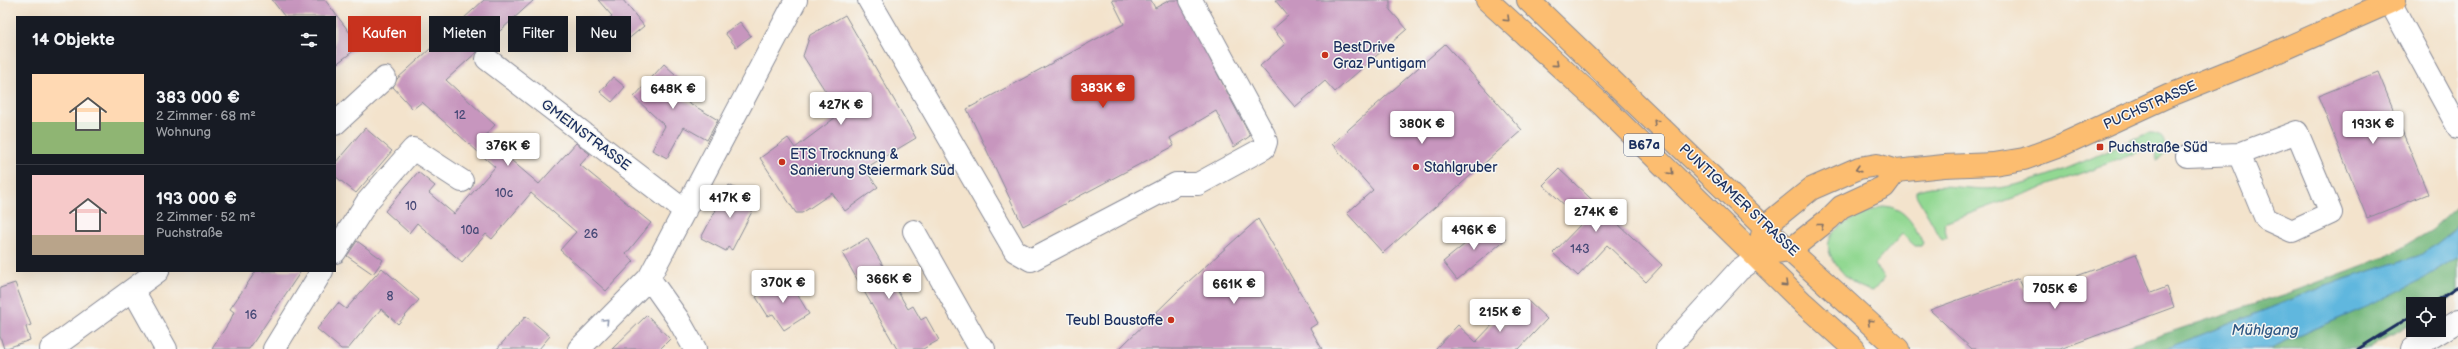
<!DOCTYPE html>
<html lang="de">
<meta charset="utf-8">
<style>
body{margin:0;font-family:"Balsamiq Sans",sans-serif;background:#20242c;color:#f1f3f6;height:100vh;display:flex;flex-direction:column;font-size:15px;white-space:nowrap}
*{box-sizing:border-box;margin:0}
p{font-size:13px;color:#9ea1a6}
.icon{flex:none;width:22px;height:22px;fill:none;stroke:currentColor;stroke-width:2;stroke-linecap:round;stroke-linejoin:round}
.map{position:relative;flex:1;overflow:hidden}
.side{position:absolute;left:16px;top:16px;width:320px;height:256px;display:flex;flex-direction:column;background:#171b24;border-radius:0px;box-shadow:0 4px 16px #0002}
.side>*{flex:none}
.hud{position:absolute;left:348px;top:16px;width:380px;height:36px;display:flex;gap:8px}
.controls{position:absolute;left:2406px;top:297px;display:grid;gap:8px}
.controls a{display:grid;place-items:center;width:40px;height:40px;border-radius:0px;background:#171b24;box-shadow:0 4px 16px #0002;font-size:20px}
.price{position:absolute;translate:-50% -34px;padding:0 9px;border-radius:4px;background:#fff;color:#222;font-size:13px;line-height:26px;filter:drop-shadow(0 1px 2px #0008)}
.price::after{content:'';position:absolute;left:50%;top:24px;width:12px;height:9px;margin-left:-6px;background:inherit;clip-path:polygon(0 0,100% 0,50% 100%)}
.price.current{background:#c8321e;color:#fff}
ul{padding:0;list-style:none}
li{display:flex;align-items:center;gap:12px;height:100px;padding:0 16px}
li+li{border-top:1px solid #363941}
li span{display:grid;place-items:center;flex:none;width:112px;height:80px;border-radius:0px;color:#555}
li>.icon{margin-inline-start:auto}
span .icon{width:48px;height:48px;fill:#fffc;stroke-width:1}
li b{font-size:17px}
h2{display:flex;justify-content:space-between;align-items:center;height:48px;padding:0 16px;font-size:17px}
.tag{padding:0 14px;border-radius:0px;background:#171b24;box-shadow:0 4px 16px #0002;font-size:14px;line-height:36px}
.tag.current{background:#c8321e;color:#fff}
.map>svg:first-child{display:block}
.green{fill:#92d892;stroke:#568478}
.forest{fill:#75b87c;stroke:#48746d}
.water{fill:#61b7de;stroke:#3e739e}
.building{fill:#c796be}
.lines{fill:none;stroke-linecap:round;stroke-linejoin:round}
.minor-casing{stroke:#878995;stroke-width:24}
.major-casing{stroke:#878995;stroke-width:24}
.minor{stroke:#fff;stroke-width:22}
.major{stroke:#fcbd6f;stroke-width:22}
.rail{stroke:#1b2f5e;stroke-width:3}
.oneway{stroke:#806f66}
.oneway2{stroke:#8d97ae}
.poi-dot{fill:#c8321e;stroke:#f6f6f2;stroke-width:1.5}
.labels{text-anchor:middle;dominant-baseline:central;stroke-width:3;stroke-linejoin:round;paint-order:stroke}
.number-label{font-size:12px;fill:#464976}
.shield{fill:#f6f6f2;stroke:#5d6b8a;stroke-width:1}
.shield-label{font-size:13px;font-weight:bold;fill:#1b2f5e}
.poi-label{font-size:14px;fill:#1b2f5e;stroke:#f6f6f2;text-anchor:start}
.street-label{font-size:14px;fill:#1b2f5e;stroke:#f6f6f2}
.water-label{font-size:15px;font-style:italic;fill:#305884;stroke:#f6f6f2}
</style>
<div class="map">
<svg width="2458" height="349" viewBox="0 0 2458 349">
<rect width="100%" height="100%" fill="#f6f6f2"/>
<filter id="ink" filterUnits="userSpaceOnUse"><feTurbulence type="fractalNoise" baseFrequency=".025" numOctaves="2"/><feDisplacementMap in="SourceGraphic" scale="8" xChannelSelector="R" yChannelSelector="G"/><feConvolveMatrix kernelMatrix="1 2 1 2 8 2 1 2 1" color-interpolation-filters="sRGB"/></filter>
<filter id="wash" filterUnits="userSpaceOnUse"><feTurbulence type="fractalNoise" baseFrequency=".012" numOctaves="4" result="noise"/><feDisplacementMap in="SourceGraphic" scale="16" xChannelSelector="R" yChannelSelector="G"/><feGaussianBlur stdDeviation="0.9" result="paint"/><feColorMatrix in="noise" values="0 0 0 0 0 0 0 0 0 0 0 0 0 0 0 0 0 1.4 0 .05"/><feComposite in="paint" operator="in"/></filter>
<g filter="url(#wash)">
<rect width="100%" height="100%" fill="#f3e3cc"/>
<path class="green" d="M2148 133C2161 132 2165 139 2166 152L2159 159 2157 160 2153 147 1944 223 1947 238 1942 240 1916 195V191C1942 180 1971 192 1998 188 2050 181 2100 153 2148 133Z
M1883 206C1905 207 1914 225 1923 243L1921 246H1915L1902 234 1874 265 1885 277 1873 291C1856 287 1848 280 1838 267 1808 230 1855 219 1883 206Z"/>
<path class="forest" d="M2458 206V223L2453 230 2423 254 2339 281 2165 349H2119L2297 290 2388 256 2432 230Z
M2458 257V294L2439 306V304H2413V322L2369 349H2267C2333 321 2398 296 2458 257Z"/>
<path class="water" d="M2458 223V257L2423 279 2371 305 2267 349H2165L2339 281 2423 254 2453 230Z"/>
<g id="blocks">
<path class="building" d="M272 0H325L360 46 335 65V17H285Z
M484 0H534L446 80 495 125 484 137 539 184 576 143 590 154 580 165 651 223 626 254 634 261 606 291 560 250 576 232 531 193 492 239 486 234 462 262 417 223 409 233 385 211 418 172 435 186 429 193 454 214 495 167 422 102 413 109 393 87 397 79Z
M598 0H623L644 26 620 46 603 24 612 16Z
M1112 0H1151L1155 8 1170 0H1179L1250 136 1234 147 1216 111 1170 138 1174 146 1023 226 967 109 1124 24Z
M1275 0H1390V10L1407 29 1335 92 1325 81 1295 107 1260 66 1285 44 1273 29 1288 16Z
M845 15 916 138 864 169 878 187 845 211 832 193 802 213H796L760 158 788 138 795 148 840 114 803 56 810 35Z
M740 22 751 36 736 47 725 33Z
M1445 44 1522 130 1383 253 1347 213 1373 190 1332 144Z
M664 64 686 84 676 95 718 120 707 140 684 127 667 158 652 150 665 126 634 97Z
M2378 72 2428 194 2367 218 2318 96Z
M613 77 625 87 612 102 600 92Z
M365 128 392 151 356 193 335 176V163Z
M1559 169 1662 265 1646 282 1607 245 1578 276 1553 253 1583 222 1543 185Z
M729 185 758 200 732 250 728 247 726 251 701 238Z
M1258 219 1318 323 1310 328 1322 349H1119L1178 291Z
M1492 222 1506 239 1457 280 1443 262Z
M867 238 908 309 913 306 921 320 926 317 939 340 923 349H897L842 253Z
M357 241 383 260 373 274 347 256Z
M2136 254 2151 293 2167 287 2174 307 2060 349H1972L1930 310 2019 278 2026 295Z
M382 268 419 300 398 324 381 309 348 349H341L317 329 338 303 346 309Z
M256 271H301L249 349H212L231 319 234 312 230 309Z
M787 277 809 314 784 330 773 314 768 316 756 297Z
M15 283 31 325 26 327 30 340 4 349 0 336V288Z
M1527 300 1547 319 1519 349H1435L1458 325 1476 342 1495 322 1501 328Z
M647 315 670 339 660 349H612Z
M526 316 550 336 539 349H497Z"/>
</g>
</g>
<g filter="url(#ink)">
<use href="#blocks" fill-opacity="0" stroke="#878995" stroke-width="1"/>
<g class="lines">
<g class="minor-casing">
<path id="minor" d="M869 0 1015 251 1031 260 1176 184H1198L1264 148 1266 142 1264 135 1191 0
M2390 2 2458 127
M487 59 685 211
M335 124 385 78
M2187 156 2239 154 2266 219 2292 231 2331 213 2297 132 2239 154
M914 231 977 343 984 349
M335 252 367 202 413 149 462 181
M649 278 678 319 695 349
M133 290 166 349
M51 349 158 271
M274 349 322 271
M579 349 649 278 796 0
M1667 349 1739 270 1757 257
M2412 349 2458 321"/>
</g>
<g class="major-casing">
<path id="major" d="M1487 0 1601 104 1803 303 1854 349
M1528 0 1764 227 1898 349
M1777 252 1790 250 1829 219 1841 207 1884 187 1896 171
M1757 257 1764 227 1811 189 1859 168 1877 165 1896 171 1944 166 1994 164 2024 159 2057 147 2168 96 2268 56 2395 0"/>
</g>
<use href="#minor" class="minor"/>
<use href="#major" class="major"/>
<path class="rail" d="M2432 304 2458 287
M2358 349 2413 315"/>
</g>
<defs><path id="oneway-chevron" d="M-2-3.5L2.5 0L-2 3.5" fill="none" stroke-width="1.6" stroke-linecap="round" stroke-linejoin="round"/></defs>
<g class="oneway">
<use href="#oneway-chevron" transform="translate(1507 19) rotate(44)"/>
<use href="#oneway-chevron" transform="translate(1556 64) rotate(41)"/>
<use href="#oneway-chevron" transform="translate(1656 122) rotate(-136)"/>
<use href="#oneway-chevron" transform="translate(1858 169) rotate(164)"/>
<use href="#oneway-chevron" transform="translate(1671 172) rotate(45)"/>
<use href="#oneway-chevron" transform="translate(1821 226) rotate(-38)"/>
<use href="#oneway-chevron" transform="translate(1785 284) rotate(44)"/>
<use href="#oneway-chevron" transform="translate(1870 322) rotate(-137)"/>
</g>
<use class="oneway2" href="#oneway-chevron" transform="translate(606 321) rotate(-46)"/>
</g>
<g class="poi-dot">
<circle cx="1325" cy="55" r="4"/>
<rect x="2096" y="143" width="8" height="8" rx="2"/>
<circle cx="782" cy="162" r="4"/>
<circle cx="1416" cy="167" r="4"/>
<circle cx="1171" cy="320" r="4"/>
</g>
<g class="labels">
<g class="number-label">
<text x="460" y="115">12</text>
<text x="504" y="193">10c</text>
<text x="411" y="206">10</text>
<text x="470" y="230">10a</text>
<text x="591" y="234">26</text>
<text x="1580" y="249">143</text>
<text x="390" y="296">8</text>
<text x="251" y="315">16</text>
</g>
<rect class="shield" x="1624" y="134" width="40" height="22" rx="3"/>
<g class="shield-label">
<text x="1644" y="145">B67a</text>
</g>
<g class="poi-label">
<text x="1333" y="47">BestDrive<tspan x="1333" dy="16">Graz Puntigam</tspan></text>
<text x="2108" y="147">Puchstraße Süd</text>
<text x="790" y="154">ETS Trocknung &amp;<tspan x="790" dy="16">Sanierung Steiermark Süd</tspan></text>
<text x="1424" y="167">Stahlgruber</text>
<text x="1163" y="320" text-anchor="end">Teubl Baustoffe</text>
</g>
<g class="street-label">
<text transform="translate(2150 105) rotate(-24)">PUCHSTRASSE</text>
<text transform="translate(586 135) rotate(37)">GMEINSTRASSE</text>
<text transform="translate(1739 200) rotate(43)">PUNTIGAMER STRASSE</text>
</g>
<g class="water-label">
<text x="2265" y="330">Mühlgang</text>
</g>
</g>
</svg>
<div class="controls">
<a><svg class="icon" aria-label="locate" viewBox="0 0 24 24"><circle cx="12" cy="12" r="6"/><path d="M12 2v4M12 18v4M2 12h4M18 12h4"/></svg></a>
</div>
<b class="price current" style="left:1103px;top:109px">383K €</b>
<b class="price" style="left:673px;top:110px">648K €</b>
<b class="price" style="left:841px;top:126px">427K €</b>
<b class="price" style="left:1422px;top:145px">380K €</b>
<b class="price" style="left:2373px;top:145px">193K €</b>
<b class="price" style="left:508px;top:167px">376K €</b>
<b class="price" style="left:730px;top:219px">417K €</b>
<b class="price" style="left:1596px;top:233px">274K €</b>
<b class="price" style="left:1474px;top:251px">496K €</b>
<b class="price" style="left:889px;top:300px">366K €</b>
<b class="price" style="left:783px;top:304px">370K €</b>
<b class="price" style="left:1234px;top:305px">661K €</b>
<b class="price" style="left:2055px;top:310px">705K €</b>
<b class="price" style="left:1500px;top:333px">215K €</b>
<div class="hud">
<a class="tag current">Kaufen</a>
<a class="tag">Mieten</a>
<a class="tag">Filter</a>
<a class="tag">Neu</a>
</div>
<section class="side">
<h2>14 Objekte<svg class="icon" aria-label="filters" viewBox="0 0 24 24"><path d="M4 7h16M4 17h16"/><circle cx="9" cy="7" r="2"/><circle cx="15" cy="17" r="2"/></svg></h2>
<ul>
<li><span style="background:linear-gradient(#ffd9b3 60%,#8fb573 0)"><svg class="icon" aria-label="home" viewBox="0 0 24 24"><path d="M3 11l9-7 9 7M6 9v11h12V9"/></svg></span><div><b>383 000 €</b><p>2 Zimmer · 68 m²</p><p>Wohnung</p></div></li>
<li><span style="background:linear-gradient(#f6c9c9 75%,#b9a48a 0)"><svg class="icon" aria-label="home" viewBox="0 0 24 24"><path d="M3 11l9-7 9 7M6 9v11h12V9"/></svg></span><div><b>193 000 €</b><p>2 Zimmer · 52 m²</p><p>Puchstraße</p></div></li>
</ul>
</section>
</div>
